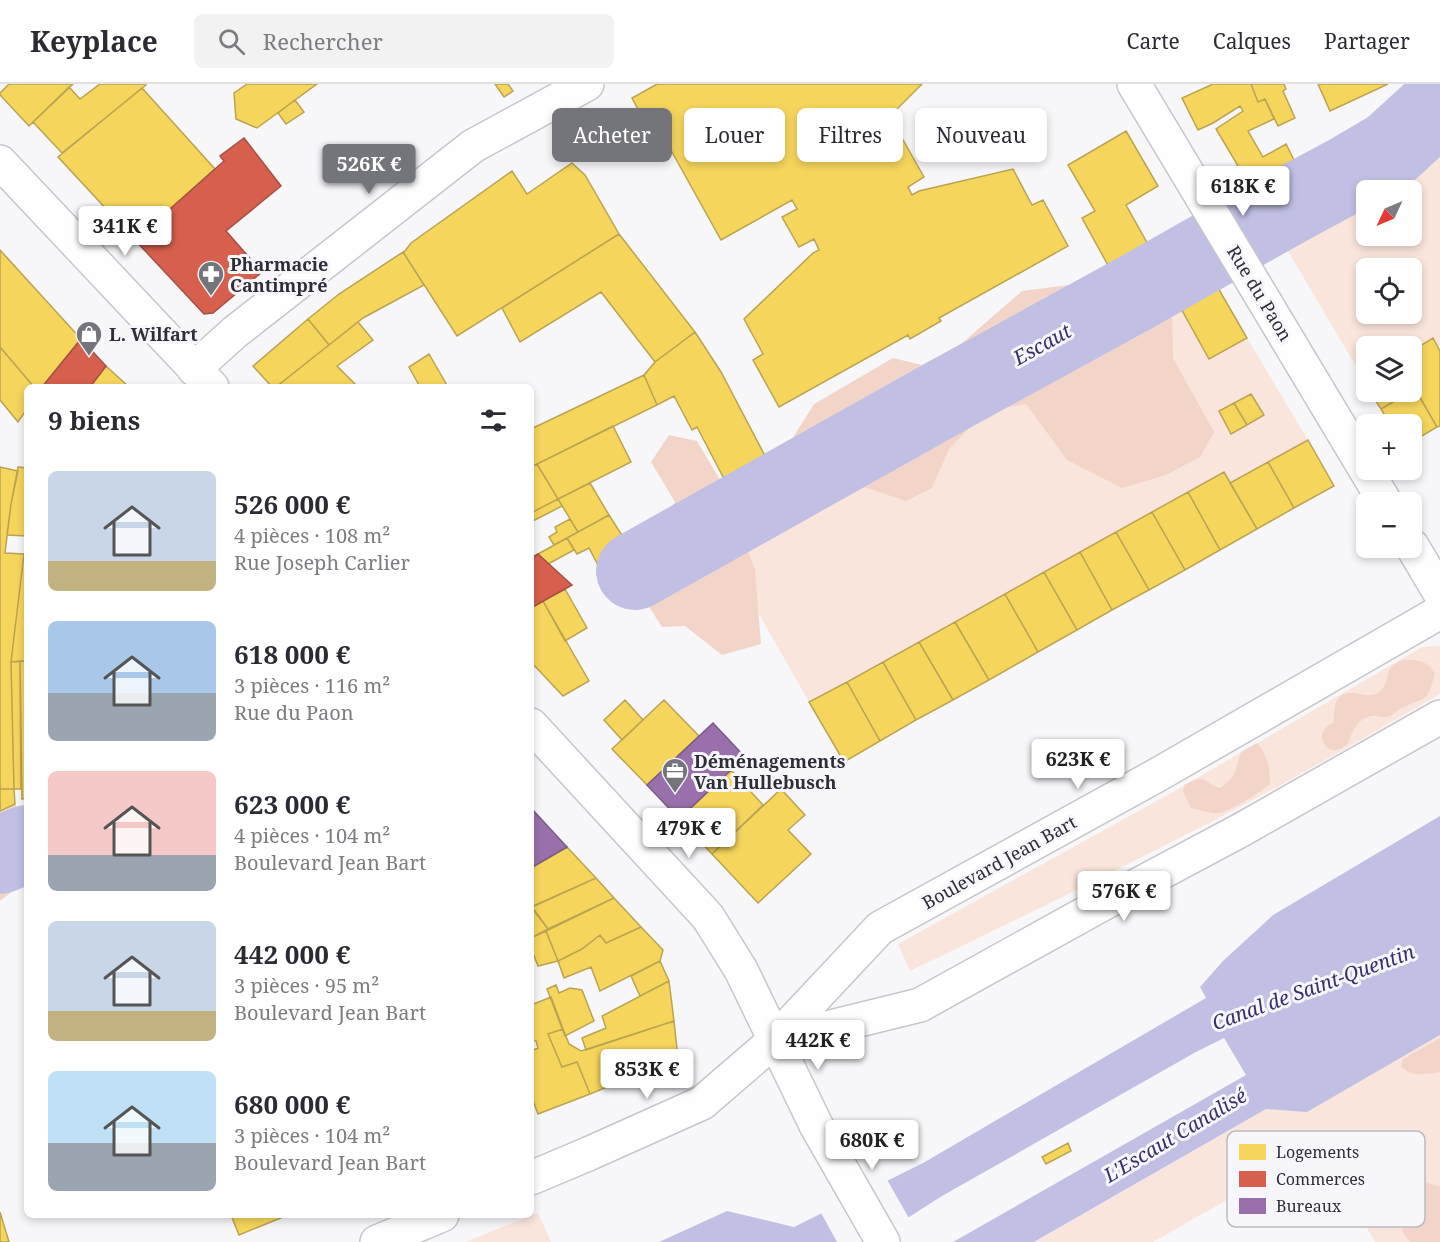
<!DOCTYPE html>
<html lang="fr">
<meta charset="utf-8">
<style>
body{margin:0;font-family:"Noto Serif",serif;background:#f2f2f3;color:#2b2b33;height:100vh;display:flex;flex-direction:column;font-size:22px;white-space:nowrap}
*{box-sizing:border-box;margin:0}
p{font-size:20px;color:#7c7c81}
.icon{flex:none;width:33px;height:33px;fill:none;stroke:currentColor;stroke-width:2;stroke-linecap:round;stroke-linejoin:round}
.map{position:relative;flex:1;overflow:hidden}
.panel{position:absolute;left:24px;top:300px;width:510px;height:834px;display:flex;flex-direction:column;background:#fff;border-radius:9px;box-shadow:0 3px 9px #0003}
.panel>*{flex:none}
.hud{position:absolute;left:552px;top:24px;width:570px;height:54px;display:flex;gap:12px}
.needle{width:39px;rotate:226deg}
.buttons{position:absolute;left:1356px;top:96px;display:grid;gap:12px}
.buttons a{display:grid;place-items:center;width:66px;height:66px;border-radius:9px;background:#fff;box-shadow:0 3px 9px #0003;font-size:30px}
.price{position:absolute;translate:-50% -51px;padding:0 14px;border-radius:6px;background:#fff;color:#222;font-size:20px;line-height:39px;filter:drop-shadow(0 2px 3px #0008)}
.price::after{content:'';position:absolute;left:50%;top:36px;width:18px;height:14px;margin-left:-9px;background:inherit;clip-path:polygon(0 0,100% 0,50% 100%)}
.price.selected{background:#74747b;color:#fff}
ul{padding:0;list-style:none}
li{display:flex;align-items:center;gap:18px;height:150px;padding:0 24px}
li span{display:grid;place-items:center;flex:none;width:168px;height:120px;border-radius:9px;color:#555}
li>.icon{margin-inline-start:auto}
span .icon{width:72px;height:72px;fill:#fffc;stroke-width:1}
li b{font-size:26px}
h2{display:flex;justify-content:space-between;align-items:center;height:72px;padding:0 24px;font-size:26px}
.tag{padding:0 21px;border-radius:9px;background:#fff;box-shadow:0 3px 9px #0003;font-size:21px;line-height:54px}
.tag.selected{background:#74747b;color:#fff}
header{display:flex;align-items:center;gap:36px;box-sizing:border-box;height:84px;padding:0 30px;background:#fff;border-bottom:2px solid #e1e1e2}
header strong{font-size:28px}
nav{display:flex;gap:33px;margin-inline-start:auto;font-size:21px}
.search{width:420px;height:54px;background:#f2f2f3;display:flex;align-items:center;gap:15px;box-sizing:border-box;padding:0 21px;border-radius:9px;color:#7c7c81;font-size:22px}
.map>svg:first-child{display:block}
.green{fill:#fae5dc;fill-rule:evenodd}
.forest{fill:#f2d5c8}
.water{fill:#c1c0e4}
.pier{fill:#f7f7fa}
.homes{fill:#f6d55c;stroke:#baa351;stroke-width:1.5}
.shops{fill:#d6604d;stroke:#a45146;stroke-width:1.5}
.offices{fill:#9970ab;stroke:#795c88;stroke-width:1.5}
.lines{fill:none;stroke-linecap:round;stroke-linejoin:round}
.river{stroke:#c1c0e4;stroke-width:78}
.minor-casing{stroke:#c6c6cc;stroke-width:36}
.minor{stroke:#fefefe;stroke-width:33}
.labels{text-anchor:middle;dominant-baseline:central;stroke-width:6;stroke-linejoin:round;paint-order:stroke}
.poi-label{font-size:18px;font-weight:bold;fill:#2e2e37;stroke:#f6f6fb;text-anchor:start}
.street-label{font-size:18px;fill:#2e2e37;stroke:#f6f6fb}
.water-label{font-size:20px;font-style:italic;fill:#38306c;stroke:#f6f6fb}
.key{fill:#f6f6fb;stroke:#babac0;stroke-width:1.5}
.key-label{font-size:16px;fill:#2e2e37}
</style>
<header>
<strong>Keyplace</strong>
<div class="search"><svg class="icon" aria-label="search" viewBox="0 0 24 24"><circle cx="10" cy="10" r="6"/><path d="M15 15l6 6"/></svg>Rechercher</div>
<nav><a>Carte</a><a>Calques</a><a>Partager</a></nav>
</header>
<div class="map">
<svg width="1440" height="1158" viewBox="0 0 1440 1158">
<rect width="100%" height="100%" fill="#f7f7fa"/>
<path class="green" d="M1440 61V262L1438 263 1432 254 1412 267V262H1366V292L1363 294 1279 152ZM1366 106H1412V152H1366ZM1366 184H1412V230H1366Z
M1173 210 1209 275 1247 254 1308 356 1230 399 1224 388 809 618 723 467Z
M1440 562V610C1364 654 1287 699 1209 739 1110 790 1010 839 910 887L898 860 1180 704 1422 563Z
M1440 951V1158H1375L1320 1063 1153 1158H1035L1266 1025 1307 1027Z
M538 1129 551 1158H465Z"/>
<path class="forest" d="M1069 201 1099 207 1157 202 1172 228 1173 274 1214 348 1200 373 1166 391 1122 404 1067 376 1026 320 986 327 949 365 932 404 906 417 861 402 811 410 741 448 755 486 761 560 722 571 685 542 662 543 639 507 648 459 675 418 651 378 669 351 697 357 732 416 781 389 787 363 814 320 893 274 922 281 961 260 1022 207Z
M1404 576C1419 576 1429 577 1435 590 1426 620 1427 612 1402 624 1398 626 1394 630 1390 632 1385 634 1382 633 1377 632 1362 630 1352 645 1349 658 1346 661 1342 665 1337 666 1327 669 1319 657 1323 648 1325 643 1329 641 1333 639 1335 631 1333 622 1338 615 1348 601 1367 617 1379 608 1393 597 1381 582 1404 576Z
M1257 659C1268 671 1270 684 1270 700 1261 708 1231 727 1219 729 1210 730 1200 726 1191 724L1183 707 1184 701C1207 689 1201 698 1220 704 1237 693 1235 686 1241 668Z
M15 720 27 745V796L0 817V727Z
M1440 954V988C1427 990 1410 994 1401 982L1403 975Z
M1406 1058 1417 1063 1424 1077V1098L1437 1102H1440V1158H1410L1403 1149 1398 1116 1389 1098 1383 1079 1393 1062Z"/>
<path class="water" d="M1440 732V951L1307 1028 1266 1025 1034 1158H953L1246 991 1224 954 1196 968 942 1112 870 1158H659L727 1127 794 1143 923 1079 1206 914 1200 903 1223 877 1273 831Z"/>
<path class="pier" d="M886 1094 910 1136 875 1158H837L820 1127Z"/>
<path class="homes" d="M9 0H73L29 42 0 11V9Z
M100 0H145L146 1 62 69 33 38 69 3 80 15Z
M247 0H317L257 44 236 35 234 9Z
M495 0H508L513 7 504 13Z
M657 0H922L886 36 874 43 881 56 898 47 924 93 908 103 912 111 919 107 1013 85 1032 121 1043 116 1068 162 939 234 941 237 910 255 908 251 779 323 753 276 763 270 744 235 813 169 819 166 814 155 799 163 782 133 797 125 792 116 721 156 648 25 640 29 632 14Z
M1213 0H1251L1258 18 1265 15 1274 35 1248 47 1263 73 1286 60 1300 88 1257 114 1216 45 1243 27 1240 22 1213 39 1198 46 1182 14Z
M1251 0H1284L1286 5 1283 7 1295 34 1278 42 1265 15 1258 18Z
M1318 0H1388L1330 27Z
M142 4 215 85 135 156 58 73Z
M295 16 304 28 286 40 278 29Z
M581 42 593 63 575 73 557 56Z
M1126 47 1158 102 1126 121 1154 171 1115 194 1082 134 1095 127 1068 81Z
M572 79 585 91 619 150 457 252 403 168 405 167 411 159 512 87 527 110Z
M619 150 695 248 655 278 601 208 520 258 502 224Z
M0 166 81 255 42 303H34L0 263Z
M403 168 424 201 363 234 329 261 308 235 339 210Z
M1210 190 1247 254 1209 275 1173 210Z
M308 235 329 261 276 303H272L253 282Z
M358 238 373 256 337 282 358 303H276Z
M695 248 721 288 773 387 732 410 697 343 692 346 674 312 657 321 644 291 655 278Z
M1433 254 1440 267V342L1437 343 1412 299V267Z
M0 263 34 303H27V325L18 338 0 316Z
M429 270 448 303H420L409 283Z
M106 282 129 303H90Z
M644 291 657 321 531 383V345Z
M1415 305 1437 343 1412 358V340H1390L1381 325Z
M1370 308H1410L1381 325Z
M1251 310 1264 331 1247 341 1234 319Z
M1234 319 1247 341 1231 350 1219 327Z
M613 342 631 378 558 415 537 380Z
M1308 356 1334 402 1294 424 1268 378Z
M1268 378 1294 424 1257 445 1230 399Z
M537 380 558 415 531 429V383Z
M0 383 18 387 11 420 5 469 24 470 11 578 14 705H0Z
M18 383 27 384V452L7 451 11 420Z
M1224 388 1257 445 1220 466 1188 408Z
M590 399 609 431 578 448 558 415Z
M1188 408 1220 466 1185 486 1152 428Z
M558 415 562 422 531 438V429Z
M1152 428 1185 486 1149 506 1116 448Z
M609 431 632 467 600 485 589 464 577 470 567 454Z
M570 435 578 448 554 461 549 453 557 448 555 443Z
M1116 448 1149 506 1112 526 1080 468Z
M567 454 574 466 548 480 538 470Z
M1080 468 1112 526 1077 546 1044 488Z
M24 470 27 471V577L11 578Z
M1044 488 1077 546 1038 568 1005 510Z
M565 505 587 544 565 557 543 517Z
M1005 510 1038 568 989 596 955 538Z
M543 517 589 597 563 612 531 578V524Z
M955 538 989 596 953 616 919 558Z
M919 558 953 616 916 636 883 578Z
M20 577H27V714L22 715Z
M20 577 21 705H14L11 578Z
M883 578 916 636 880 657 847 598Z
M847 598 880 657 844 678 809 618Z
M625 616 643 636 622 656 604 636Z
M664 616 699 652 647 701 612 665Z
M731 686 763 721 712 770 679 735Z
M0 705H14L15 720 0 727Z
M781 705 805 731 788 746 811 770 758 819 712 770Z
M567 763 596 794 531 823V784Z
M596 794 614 814 548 845 532 823Z
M614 814 641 843 606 859 600 851 582 865 558 877 546 847Z
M531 823 548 845 531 854Z
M641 843 663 866 660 877 600 907 591 883 564 894 558 877 582 865 600 851 606 859Z
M546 847 558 877 538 882 531 864V854Z
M660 877 669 897 640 912 631 892Z
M669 897 674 937 586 966 582 954 606 944 602 932Z
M556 901 559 909 570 904 582 906 594 937 565 952 547 905Z
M551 913 563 945 548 950 562 983 577 978 590 1010 538 1030 531 1011V967L538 964 536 957 531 956V921Z
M674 937 677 965 669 978 590 1010 577 978 562 983 548 950 563 945 569 960 581 967Z
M1068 1059 1071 1067 1046 1080 1042 1073Z
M0 1128 9 1158H0Z
M231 1131H288L239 1151Z"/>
<path class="shops" d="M244 54 281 102 226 147 262 188 213 229 204 230 135 156 224 77 220 72Z
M81 255 106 282 90 303H42Z
M538 470 572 501 531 524V474Z"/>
<path class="offices" d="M713 639 745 673 679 735 647 701Z
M531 724 567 763 531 784Z"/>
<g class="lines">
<path class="river" d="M635 487 938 317 1135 209 1287 123 1350 89 1391 65 1440 20
M0 771 27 760"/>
<g class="minor-casing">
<path id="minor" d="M1134 0 1385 418
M0 78 212 303
M194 285 235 248 473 62 587 0
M1412 462 1440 509
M531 641 708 833 741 886 816 1041 883 1158
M774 957 920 921 1106 818 1241 746 1440 633
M531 1094 588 1070 702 1019 774 957 880 844 1159 690 1440 528
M377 1158 442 1131"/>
</g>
<use href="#minor" class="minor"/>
</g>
<defs>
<g id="pharmacy-pin" transform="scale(1.35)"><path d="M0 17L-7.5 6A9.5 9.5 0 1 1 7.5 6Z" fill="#74747b" stroke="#f6f6fb"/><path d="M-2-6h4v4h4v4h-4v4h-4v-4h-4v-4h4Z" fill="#fff"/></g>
<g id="shop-pin" transform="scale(1.35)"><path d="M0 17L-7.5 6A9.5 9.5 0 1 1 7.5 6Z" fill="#74747b" stroke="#f6f6fb"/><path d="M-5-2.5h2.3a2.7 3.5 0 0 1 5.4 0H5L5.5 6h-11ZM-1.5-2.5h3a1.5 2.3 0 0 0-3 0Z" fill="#fff"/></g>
<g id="office-pin" transform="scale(1.35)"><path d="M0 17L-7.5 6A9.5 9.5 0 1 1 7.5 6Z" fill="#74747b" stroke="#f6f6fb"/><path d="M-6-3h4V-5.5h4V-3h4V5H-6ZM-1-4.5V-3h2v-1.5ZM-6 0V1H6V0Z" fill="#fff"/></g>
</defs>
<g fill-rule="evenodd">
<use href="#pharmacy-pin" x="211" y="190"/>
<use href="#shop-pin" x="89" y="250"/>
<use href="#office-pin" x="675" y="687"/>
</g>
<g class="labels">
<g class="poi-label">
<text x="230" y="180">Pharmacie<tspan x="230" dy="21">Cantimpré</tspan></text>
<text x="109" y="250">L. Wilfart</text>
<text x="694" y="677">Déménagements<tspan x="694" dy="21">Van Hullebusch</tspan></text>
</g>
<g class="street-label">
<text transform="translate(1260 209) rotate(59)">Rue du Paon</text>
<text transform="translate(999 778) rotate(-29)">Boulevard Jean Bart</text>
</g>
<g class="water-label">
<text transform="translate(1042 260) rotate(-29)">Escaut</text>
<text transform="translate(1313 903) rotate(-20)">Canal de Saint-Quentin</text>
<text transform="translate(1175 1051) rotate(-31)">L'Escaut Canalisé</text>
</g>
</g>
<rect x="1227" y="1047" width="198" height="96" rx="9" class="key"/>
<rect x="1239" y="1060" width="27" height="16" fill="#f6d55c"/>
<rect x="1239" y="1087" width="27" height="16" fill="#d6604d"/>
<rect x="1239" y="1114" width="27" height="16" fill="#9970ab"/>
<g class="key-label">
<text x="1276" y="1074">Logements</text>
<text x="1276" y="1101">Commerces</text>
<text x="1276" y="1128">Bureaux</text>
</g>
</svg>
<div class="buttons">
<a><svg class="needle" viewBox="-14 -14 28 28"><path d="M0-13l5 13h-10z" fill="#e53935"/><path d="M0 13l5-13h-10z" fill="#7c7c81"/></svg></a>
<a><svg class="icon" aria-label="locate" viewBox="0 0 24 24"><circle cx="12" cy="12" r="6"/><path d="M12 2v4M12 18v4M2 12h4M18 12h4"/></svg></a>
<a><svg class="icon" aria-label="layers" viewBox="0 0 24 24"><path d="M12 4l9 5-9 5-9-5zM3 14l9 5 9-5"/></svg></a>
<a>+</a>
<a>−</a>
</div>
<b class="price selected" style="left:369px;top:111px">526K €</b>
<b class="price" style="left:1243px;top:133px">618K €</b>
<b class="price" style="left:125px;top:173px">341K €</b>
<b class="price" style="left:1078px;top:706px">623K €</b>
<b class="price" style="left:689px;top:775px">479K €</b>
<b class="price" style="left:1124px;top:838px">576K €</b>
<b class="price" style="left:818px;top:987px">442K €</b>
<b class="price" style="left:647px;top:1016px">853K €</b>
<b class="price" style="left:872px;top:1087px">680K €</b>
<div class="hud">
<a class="tag selected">Acheter</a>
<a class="tag">Louer</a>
<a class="tag">Filtres</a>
<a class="tag">Nouveau</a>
</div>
<section class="panel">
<h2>9 biens<svg class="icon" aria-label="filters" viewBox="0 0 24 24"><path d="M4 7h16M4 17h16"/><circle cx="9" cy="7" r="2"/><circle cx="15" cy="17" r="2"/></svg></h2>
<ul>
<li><span style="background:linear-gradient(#c9d6e8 75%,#c2b280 0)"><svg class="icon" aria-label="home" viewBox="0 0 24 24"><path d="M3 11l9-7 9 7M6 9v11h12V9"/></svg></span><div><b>526 000 €</b><p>4 pièces · 108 m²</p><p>Rue Joseph Carlier</p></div></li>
<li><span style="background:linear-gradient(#a9c7e8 60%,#9aa5b1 0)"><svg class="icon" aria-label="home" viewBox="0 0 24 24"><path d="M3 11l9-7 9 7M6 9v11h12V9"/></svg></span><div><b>618 000 €</b><p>3 pièces · 116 m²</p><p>Rue du Paon</p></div></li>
<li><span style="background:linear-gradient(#f6c9c9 70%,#9aa5b1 0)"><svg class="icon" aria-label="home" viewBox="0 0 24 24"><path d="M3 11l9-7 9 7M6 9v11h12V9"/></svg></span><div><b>623 000 €</b><p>4 pièces · 104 m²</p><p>Boulevard Jean Bart</p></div></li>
<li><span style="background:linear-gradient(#c9d6e8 75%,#c2b280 0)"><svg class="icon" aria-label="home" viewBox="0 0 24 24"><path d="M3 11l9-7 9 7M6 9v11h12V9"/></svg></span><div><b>442 000 €</b><p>3 pièces · 95 m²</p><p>Boulevard Jean Bart</p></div></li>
<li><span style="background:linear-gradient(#bfe0f5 60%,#9aa5b1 0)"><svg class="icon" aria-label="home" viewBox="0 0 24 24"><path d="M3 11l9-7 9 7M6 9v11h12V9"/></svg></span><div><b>680 000 €</b><p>3 pièces · 104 m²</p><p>Boulevard Jean Bart</p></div></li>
</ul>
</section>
</div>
